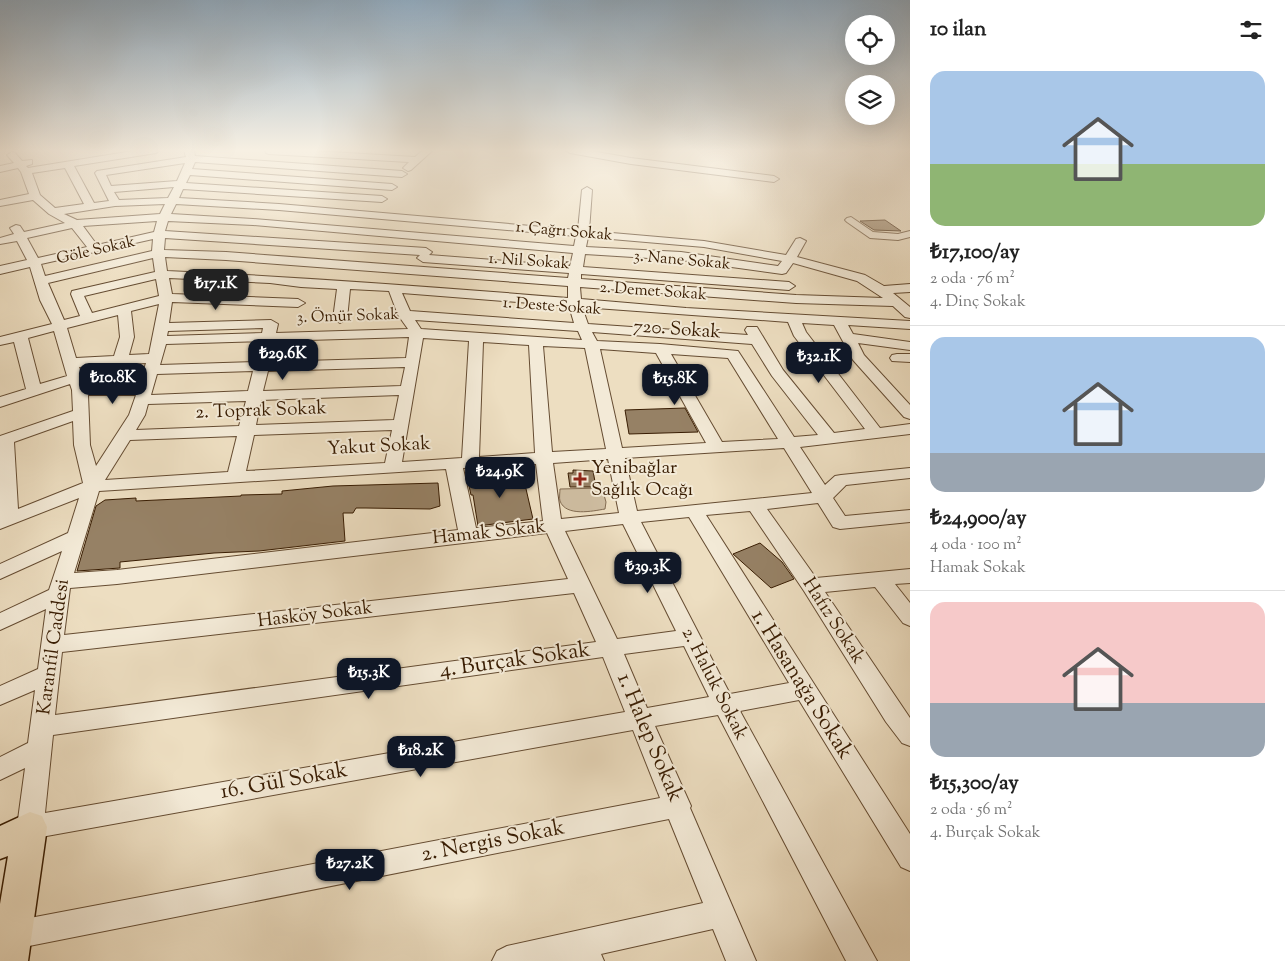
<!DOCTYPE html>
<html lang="tr">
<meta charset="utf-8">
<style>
body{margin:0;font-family:"Sorts Mill Goudy",serif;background:#f6f6f6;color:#222;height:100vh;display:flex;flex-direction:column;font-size:19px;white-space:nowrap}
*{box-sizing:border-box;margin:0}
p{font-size:16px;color:#767676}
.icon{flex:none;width:28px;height:28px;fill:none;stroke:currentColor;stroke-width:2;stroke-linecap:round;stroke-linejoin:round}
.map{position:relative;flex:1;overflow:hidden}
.drawer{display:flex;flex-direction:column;background:#fff;width:375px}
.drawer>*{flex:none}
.tools{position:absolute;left:845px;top:15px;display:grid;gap:10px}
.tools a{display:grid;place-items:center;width:50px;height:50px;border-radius:50%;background:#fff;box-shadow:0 5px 20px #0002;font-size:25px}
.price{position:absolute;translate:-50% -42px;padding:0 11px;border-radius:10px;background:#111827;color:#fff;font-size:16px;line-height:32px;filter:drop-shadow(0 1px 2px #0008)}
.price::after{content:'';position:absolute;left:50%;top:30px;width:15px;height:11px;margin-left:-8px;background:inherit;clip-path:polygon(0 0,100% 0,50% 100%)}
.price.selected{background:#222;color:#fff}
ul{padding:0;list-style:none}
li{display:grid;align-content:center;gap:10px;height:265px;padding:0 20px}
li+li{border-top:1px solid #e0e0e0}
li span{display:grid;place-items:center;height:155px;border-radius:15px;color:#555}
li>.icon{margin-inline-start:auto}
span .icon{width:90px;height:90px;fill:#fffc;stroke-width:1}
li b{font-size:21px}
h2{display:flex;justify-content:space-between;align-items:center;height:60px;padding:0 20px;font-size:21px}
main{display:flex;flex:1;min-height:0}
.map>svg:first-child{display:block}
.green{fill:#cebda1;stroke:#836c52}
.building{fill:#968165;stroke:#381c02}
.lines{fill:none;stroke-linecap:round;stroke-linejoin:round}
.minor-casing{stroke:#654c32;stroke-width:2}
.major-casing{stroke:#381c02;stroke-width:3}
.minor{fill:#f3ead7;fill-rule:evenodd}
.major{fill:#eddec1;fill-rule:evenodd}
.poi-dot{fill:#8f2418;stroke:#f3ead7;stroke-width:2}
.labels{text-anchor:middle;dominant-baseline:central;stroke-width:4;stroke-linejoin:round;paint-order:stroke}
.far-street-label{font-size:16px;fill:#381c02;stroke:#f3ead7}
.street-label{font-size:19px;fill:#381c02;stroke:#f3ead7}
.poi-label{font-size:19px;fill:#381c02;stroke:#f3ead7;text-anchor:start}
.near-street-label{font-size:22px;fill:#381c02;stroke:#f3ead7}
</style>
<main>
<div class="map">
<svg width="910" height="961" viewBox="0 0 910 961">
<rect width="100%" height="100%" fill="#eddec1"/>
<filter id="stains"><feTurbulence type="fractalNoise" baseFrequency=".004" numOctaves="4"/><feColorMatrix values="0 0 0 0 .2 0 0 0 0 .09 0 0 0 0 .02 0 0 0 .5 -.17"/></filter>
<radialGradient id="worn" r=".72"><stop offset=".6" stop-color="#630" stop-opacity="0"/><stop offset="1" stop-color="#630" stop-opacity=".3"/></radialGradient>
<path class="green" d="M602 488 606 502 605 509C593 511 566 517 560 501 559 498 560 492 560 489Z"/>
<path class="building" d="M885 220 901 231 874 230 860 221Z
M685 408 698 432 629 434 625 410Z
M573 470 593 471 596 487H570L568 473H573Z
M466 472H472L473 478 523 476 533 519 478 526 473 495H471Z
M438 483 440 506 430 509 366 508H356L353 513H343L345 541 259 551 214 553 120 562V568L77 571 96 506 105 500 136 498V501L241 496V495L282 494V491L333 486Z
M760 543 782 562 794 579 771 588 733 554Z"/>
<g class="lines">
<g class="minor-casing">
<path id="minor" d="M139 150H161L156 153 74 166 94 203 109 201 95 173 97 171 186 157 184 150H194L195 156 402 171 407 174 402 177 195 162 192 169 392 184 397 187 392 190 190 175 186 183 382 196 387 199 382 202 183 189 179 198 279 204 578 230 582 190 587 187 592 190 589 231 704 241 786 255 796 239 800 238 806 241 797 257 865 275 884 286 910 284V292L893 293 910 307V318L905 317 893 306 796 303 580 287 581 299 686 308 910 321V329L848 325 853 334 910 342V350L858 343 864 355 910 405V419L904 417 853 360 834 325 802 323 806 332 880 428 910 424V434L800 447 825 485 835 476 841 475 910 468V478L846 485 833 498 845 516 910 510V522L840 529 833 527 818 503 767 509 816 578 910 569V583L895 584 910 603V626L903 623 875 587 825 592 910 718V746L902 743 886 722 804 591 750 511 706 515 910 834V871L901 867 799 700 740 711 877 961H846L718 715 655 726 691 806 690 808 756 961H726L713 929 601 954 604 961H492L497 951 507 946 703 903 669 819 14 949 4 945 0 934 4 925 14 921 660 798 633 730 30 839 21 835 17 827 25 768 0 780V757L28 743 35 690 0 705V686L38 669 46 609 0 630V613L49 590 62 551 0 579V564L68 533 79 498 0 529V436L73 411 72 390 70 384 0 407V397L26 389 14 342 0 345V337L52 324 40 300 30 267 0 274V266L27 260 17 241 0 244V238L14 234 10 228 16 225 20 226 24 232 65 223 49 214 33 200 0 206V200L29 194 21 172 18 168 0 172V166L14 163 7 155 12 152 15 153 22 161 32 160V164L26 166 28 168ZM185 163 177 181 111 186 106 175ZM65 168 84 204 55 208 40 195 32 173ZM174 187 168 198 119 200 114 192ZM165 204 160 214 77 220 64 214 115 206ZM176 204 279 210 576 236 574 246 253 219 171 214ZM157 221 154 232 97 245 83 226ZM168 221 253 225 573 253 570 266 429 255 432 252 426 248 165 231ZM72 228 87 247 38 258 27 238ZM588 237 704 247 782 261 778 266 681 252 586 247ZM165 238 420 255 417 258 423 262 569 273 568 278 226 252 164 250ZM153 239 152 251 45 276 41 264ZM585 254 681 260 782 274 786 273 793 263 857 281 883 298 796 295 581 279V274L789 290 795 286 789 282 583 267ZM165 257 226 260 568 286V298C434 287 301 277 167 271ZM153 258 155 272 72 291 71 294 80 316 64 320 48 283ZM169 278 270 283 301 287 337 289 333 319 340 323 347 319 350 289 389 291 398 315 408 329 276 333 278 324 271 320 169 323 172 302 298 307 305 303 298 299 172 294ZM156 279 159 296 92 313 84 296ZM402 293 569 306 574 323 410 311ZM159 304 149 354 129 355 134 337 131 311ZM582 307 788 322 794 336 865 429 834 433 783 370 757 327H747L745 330 748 335 588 324ZM118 315 120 337 114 356 76 358 67 328ZM415 320 578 331 582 340 421 329ZM263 328 262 333 167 336 168 331ZM54 331 67 376 40 384 28 338ZM592 332 752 344 772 376 818 435 794 437 738 351 660 344 597 341ZM409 337 406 358 270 362 274 341ZM423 338 469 341 462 458 402 462ZM260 341 255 362 160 365 166 344ZM483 342 529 345 535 453 479 457ZM543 346 585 348 606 449 552 452ZM600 349 656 353 706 443 622 448ZM671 354 728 358 778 439 722 442ZM146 363 139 385H86L79 367ZM405 367 401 386 263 391 268 371ZM253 371 248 391 151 395 157 374ZM88 395H136L129 415 96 466 90 445ZM399 395 394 420 256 425 261 400ZM246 401 239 426 136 430 145 415 148 404ZM73 421 74 445 83 483 18 509 14 442ZM392 430 385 463 246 471 254 435ZM237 436 228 472 105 480 130 440ZM784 448 812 493 637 511 625 458ZM608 459 619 513 561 519 553 463ZM536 464 543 521 476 528 463 468ZM446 469 458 530 117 570 74 573 99 491ZM689 517 789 683 730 694 641 522ZM623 524 676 631 617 639 565 531ZM547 533 568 579 64 635 70 588 117 584ZM574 593 596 642 55 715 62 652ZM684 646 709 697 647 708 624 654ZM603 657 625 712 45 813 53 735Z
M265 150H297L415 157 423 150H433L411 170 408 171 403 168 409 162 269 154 266 153Z
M565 150H585L631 158 774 176 779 179 774 182 631 164 570 153Z
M851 217 873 232 898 234 910 231V237L898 240 870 238 847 222 845 220 847 218Z
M897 354H910V362L892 361 890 358 892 355Z"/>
</g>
<g class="major-casing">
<path id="major" d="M30 812 42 816 47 827 28 961H0V904L8 856 0 859V826Z"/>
</g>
<use href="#minor" class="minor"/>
<use href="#major" class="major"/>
</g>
<linearGradient id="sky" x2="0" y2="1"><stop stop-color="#91aabe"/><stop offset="0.53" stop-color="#f7f0e3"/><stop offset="1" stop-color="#f7f0e3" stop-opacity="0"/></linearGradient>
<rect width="910" height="284" fill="url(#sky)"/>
<path class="poi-dot" d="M577.5 471.5h5v5h5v5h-5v5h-5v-5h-5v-5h5z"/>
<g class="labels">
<g class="far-street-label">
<text transform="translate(564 232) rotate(5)">1. Çağrı Sokak</text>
<text transform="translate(96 251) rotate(-13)">Göle Sokak</text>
<text transform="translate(682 261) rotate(5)">3. Nane Sokak</text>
<text transform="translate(529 262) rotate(4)">1. Nil Sokak</text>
<text transform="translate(653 292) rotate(4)">2. Demet Sokak</text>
<text transform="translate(552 307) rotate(4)">1. Deste Sokak</text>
<text transform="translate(348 317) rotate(-2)">3. Ömür Sokak</text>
</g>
<g class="street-label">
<text transform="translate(677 330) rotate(4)">720. Sokak</text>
<text transform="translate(261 411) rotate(-2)">2. Toprak Sokak</text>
<text transform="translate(379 447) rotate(-3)">Yakut Sokak</text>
<text transform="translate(489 533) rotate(-6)">Hamak Sokak</text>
<text transform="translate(315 615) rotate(-7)">Hasköy Sokak</text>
<text transform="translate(833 621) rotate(57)">Hafız Sokak</text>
<text transform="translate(54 647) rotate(-82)">Karanfil Caddesi</text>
<text transform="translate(714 684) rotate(63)">2. Haluk Sokak</text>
</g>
<g class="poi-label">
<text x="591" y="468">Yenibağlar<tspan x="591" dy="22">Sağlık Ocağı</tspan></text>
</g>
<g class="near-street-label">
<text transform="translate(515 661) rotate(-8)">4. Burçak Sokak</text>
<text transform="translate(801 685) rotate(58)">1. Hasanağa Sokak</text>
<text transform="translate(649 738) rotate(67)">1. Halep Sokak</text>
<text transform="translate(284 782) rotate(-10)">16. Gül Sokak</text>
<text transform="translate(493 842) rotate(-11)">2. Nergis Sokak</text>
</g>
</g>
<rect width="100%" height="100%" filter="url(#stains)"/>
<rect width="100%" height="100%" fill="url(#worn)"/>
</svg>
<div class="tools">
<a><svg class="icon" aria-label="locate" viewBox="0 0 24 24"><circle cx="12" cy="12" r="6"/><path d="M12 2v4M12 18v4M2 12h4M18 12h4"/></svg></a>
<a><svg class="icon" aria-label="layers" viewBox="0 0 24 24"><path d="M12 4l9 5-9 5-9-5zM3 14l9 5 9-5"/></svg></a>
</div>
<b class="price selected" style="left:216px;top:311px">₺17.1K</b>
<b class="price" style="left:283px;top:381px">₺29.6K</b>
<b class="price" style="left:819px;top:384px">₺32.1K</b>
<b class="price" style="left:113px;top:405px">₺10.8K</b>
<b class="price" style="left:675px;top:406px">₺15.8K</b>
<b class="price" style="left:500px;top:499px">₺24.9K</b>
<b class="price" style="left:648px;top:594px">₺39.3K</b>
<b class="price" style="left:369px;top:700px">₺15.3K</b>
<b class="price" style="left:421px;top:778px">₺18.2K</b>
<b class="price" style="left:350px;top:891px">₺27.2K</b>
</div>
<section class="drawer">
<h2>10 ilan<svg class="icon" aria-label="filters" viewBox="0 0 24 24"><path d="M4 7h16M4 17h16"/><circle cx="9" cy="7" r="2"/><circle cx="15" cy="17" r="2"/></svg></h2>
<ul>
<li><span style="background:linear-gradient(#a9c7e8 60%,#8fb573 0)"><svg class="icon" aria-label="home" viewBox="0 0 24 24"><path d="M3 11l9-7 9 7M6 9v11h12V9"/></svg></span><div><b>₺17,100/ay</b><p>2 oda · 76 m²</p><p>4. Dinç Sokak</p></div></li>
<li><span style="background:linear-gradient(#a9c7e8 75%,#9aa5b1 0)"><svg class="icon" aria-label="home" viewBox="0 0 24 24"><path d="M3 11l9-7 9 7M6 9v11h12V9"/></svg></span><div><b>₺24,900/ay</b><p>4 oda · 100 m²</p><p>Hamak Sokak</p></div></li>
<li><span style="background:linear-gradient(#f6c9c9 65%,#9aa5b1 0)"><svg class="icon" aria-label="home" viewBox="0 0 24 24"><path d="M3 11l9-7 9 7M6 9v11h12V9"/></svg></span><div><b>₺15,300/ay</b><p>2 oda · 56 m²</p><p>4. Burçak Sokak</p></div></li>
</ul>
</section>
</main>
